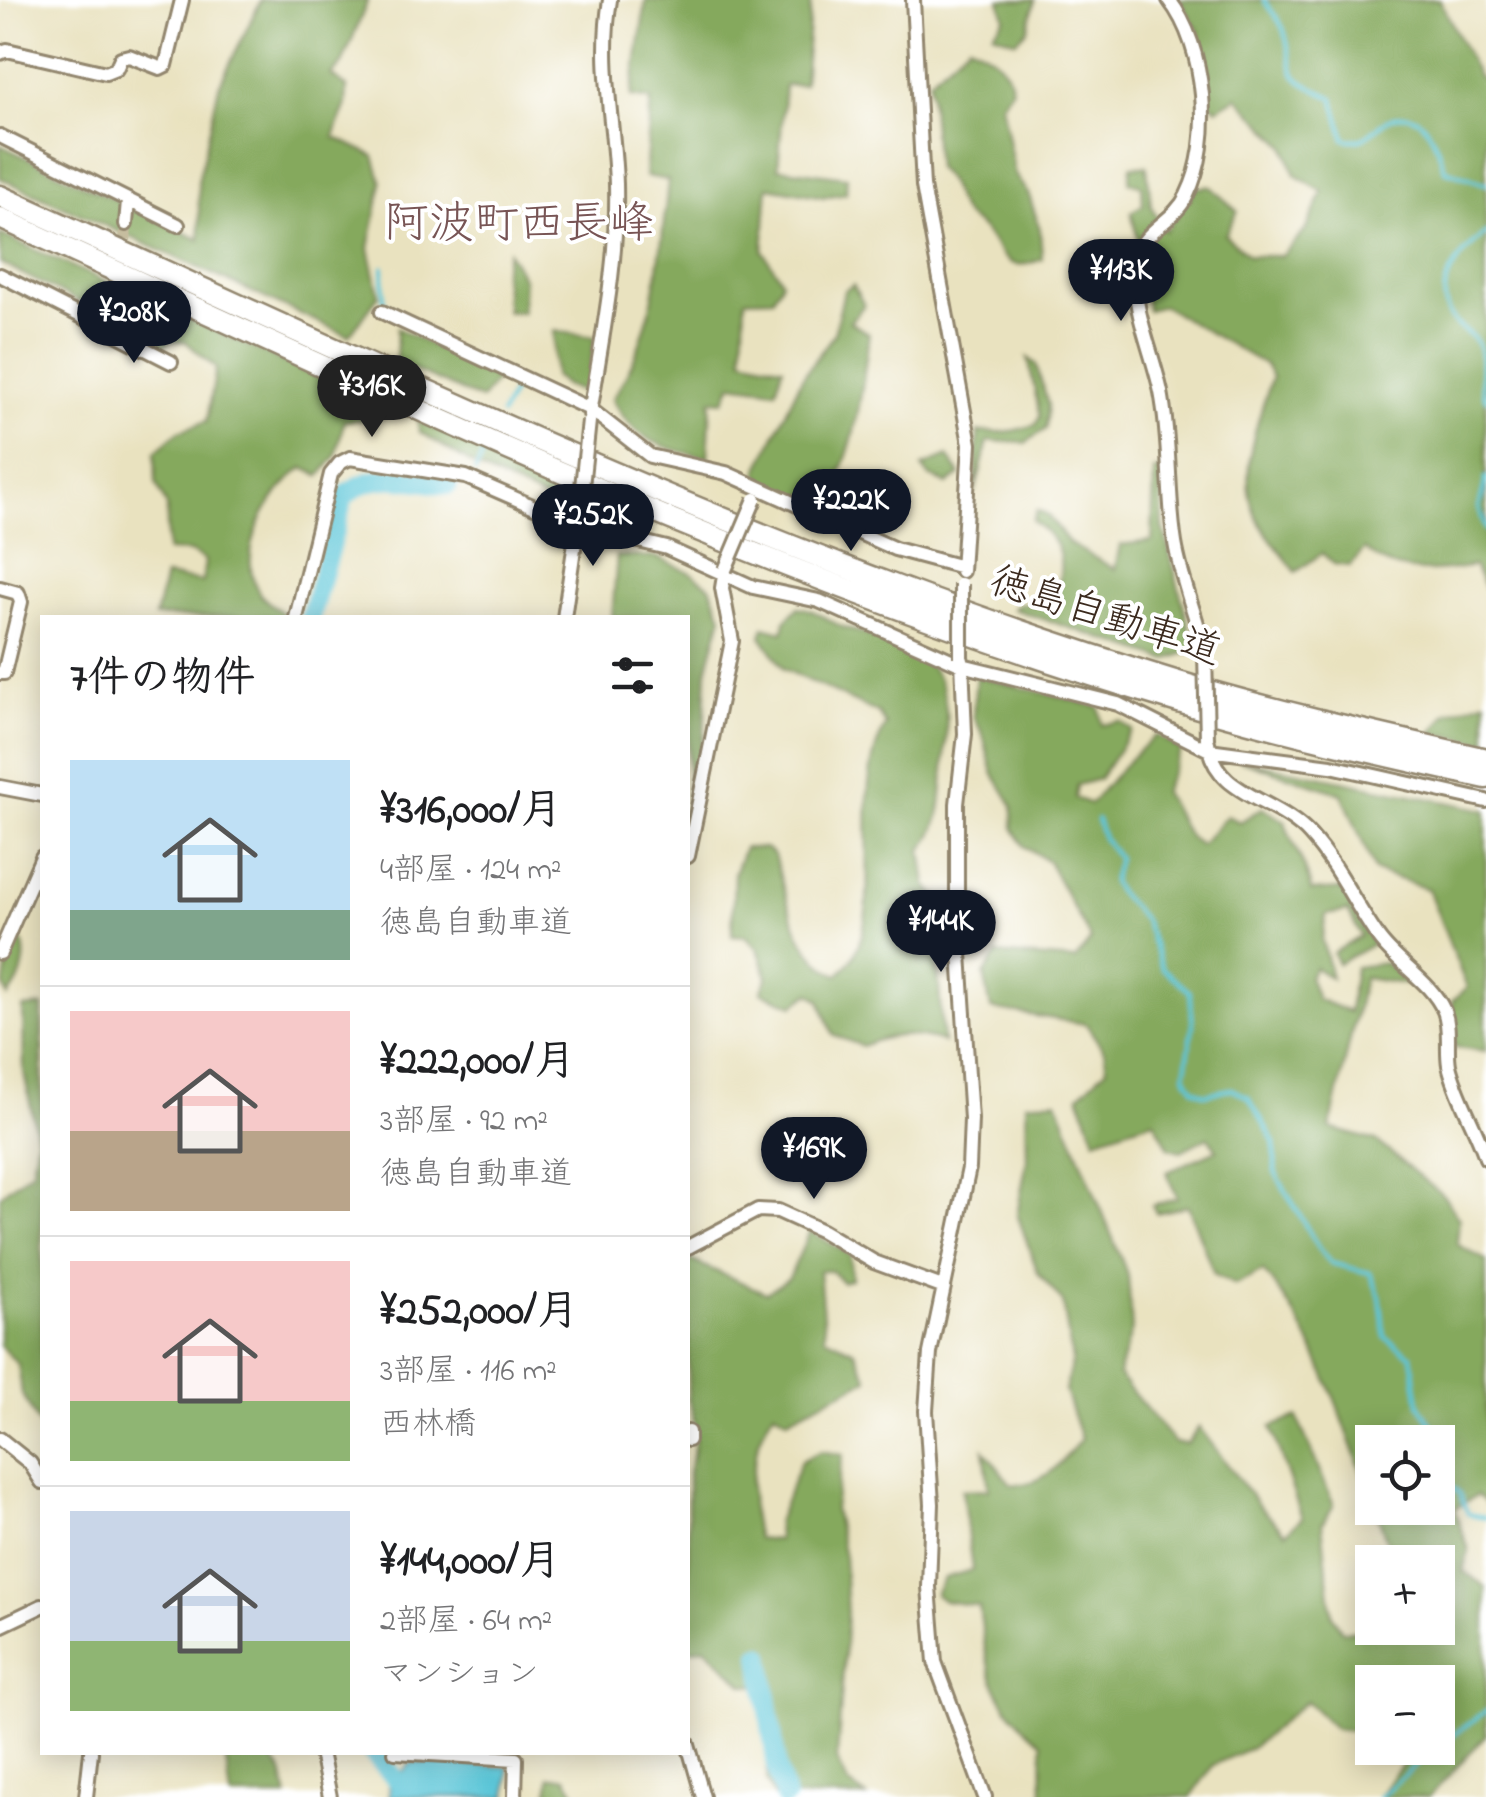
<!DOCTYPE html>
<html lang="ja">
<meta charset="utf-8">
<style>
body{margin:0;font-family:"Indie Flower","Klee One",sans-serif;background:#f2f2f2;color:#202124;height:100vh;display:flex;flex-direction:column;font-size:38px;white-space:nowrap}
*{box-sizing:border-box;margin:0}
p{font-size:32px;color:#757577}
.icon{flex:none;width:55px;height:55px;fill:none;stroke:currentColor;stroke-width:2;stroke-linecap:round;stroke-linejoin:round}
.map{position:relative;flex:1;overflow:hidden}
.side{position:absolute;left:40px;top:615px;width:650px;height:1140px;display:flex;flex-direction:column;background:#fff;border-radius:0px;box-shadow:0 5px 25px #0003}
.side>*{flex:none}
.controls{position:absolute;left:1355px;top:1425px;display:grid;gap:20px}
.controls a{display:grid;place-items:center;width:100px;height:100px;border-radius:0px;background:#fff;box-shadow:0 5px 25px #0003;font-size:50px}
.price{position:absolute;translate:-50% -85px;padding:0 22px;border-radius:35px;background:#111827;color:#fff;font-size:32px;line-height:65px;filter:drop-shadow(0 2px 5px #0008)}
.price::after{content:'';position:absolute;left:50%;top:60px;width:30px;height:22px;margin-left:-15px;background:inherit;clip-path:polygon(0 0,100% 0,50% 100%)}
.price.on{background:#222;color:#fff}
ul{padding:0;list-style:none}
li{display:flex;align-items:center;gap:30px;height:250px;padding:0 30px}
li+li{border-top:2px solid #e0e0e0}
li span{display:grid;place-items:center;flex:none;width:280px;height:200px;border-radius:0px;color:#555}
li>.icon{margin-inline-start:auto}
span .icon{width:120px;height:120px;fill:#fffc;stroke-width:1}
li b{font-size:42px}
h2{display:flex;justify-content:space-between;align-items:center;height:120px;padding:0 30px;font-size:42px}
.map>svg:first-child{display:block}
.forest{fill:#85a95d;stroke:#606a3e;stroke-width:2.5}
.water{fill:#5cc6d8;stroke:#4c787b;stroke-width:2.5}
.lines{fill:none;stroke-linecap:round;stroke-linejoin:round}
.stream{stroke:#5cc6d8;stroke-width:4}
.river{stroke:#5cc6d8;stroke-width:20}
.minor-tunnel{stroke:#c6bd9f;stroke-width:12;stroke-dasharray:12 6;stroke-linecap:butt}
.minor-casing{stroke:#92866e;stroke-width:18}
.highway-casing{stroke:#92866e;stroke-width:25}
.minor{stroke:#fff;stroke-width:12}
.highway{stroke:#fff;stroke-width:20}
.minor-bridge-casing{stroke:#92866e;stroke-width:18;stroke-linecap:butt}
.minor-bridge{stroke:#fff;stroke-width:12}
.labels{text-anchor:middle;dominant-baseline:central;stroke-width:8;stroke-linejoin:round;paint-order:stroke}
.street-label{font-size:40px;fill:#3b2a1e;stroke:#fff}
.quarter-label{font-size:45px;fill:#785555;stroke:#fff}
</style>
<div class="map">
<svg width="1486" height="1797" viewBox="0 0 1486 1797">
<rect width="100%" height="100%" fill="#fff"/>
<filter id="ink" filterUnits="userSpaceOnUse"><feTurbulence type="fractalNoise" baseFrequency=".01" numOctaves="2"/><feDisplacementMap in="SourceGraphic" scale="20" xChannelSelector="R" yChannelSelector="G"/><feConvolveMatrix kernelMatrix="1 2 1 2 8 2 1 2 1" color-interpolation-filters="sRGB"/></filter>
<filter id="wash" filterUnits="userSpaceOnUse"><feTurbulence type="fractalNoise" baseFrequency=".0048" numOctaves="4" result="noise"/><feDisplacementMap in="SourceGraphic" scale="40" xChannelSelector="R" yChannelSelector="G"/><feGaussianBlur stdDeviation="2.25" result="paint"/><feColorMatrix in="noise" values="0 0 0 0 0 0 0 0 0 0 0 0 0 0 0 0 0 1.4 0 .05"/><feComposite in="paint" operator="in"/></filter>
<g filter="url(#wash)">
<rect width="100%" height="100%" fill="#e9e2bf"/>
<path class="forest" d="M261 0H368L342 64 331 75 347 87 346 104 334 137 374 156 382 183 369 248 379 295 349 336 0 178V145L200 240 198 182 219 86Z
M646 0H811L804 84 785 85 778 168 847 177 846 193 824 197 768 187 763 251 782 281 773 298 745 299 743 358 783 367 776 390 732 384 724 401 711 400 708 457C665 450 633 440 612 399 655 337 661 253 668 180L645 176 651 100 631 97Z
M1000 0H1035L1028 29 1016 41 993 33 1005 18Z
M1179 0H1440L1478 76 1486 82V589L1473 566C1439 573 1392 577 1365 549L1350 566 1334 564 1322 553 1296 572C1283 554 1264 534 1255 514 1237 472 1259 418 1272 377L1265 365 1163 306 1148 310 1142 286 1144 263 1131 212 1143 205 1142 185 1129 182 1131 166H1147L1151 206 1165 231 1196 188 1210 186 1237 211 1225 235 1249 256H1282L1305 231 1323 192 1295 175 1285 146 1237 97 1217 109 1209 102 1198 30Z
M969 44C991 54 1008 63 1012 88L1001 104 1015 175 1029 195 1040 229 1042 259C1004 275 1005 254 982 229 977 223 968 220 964 214 952 198 954 182 936 168L929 80Z
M0 234 402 415 344 421 336 456 320 476 303 468C269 493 236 549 258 591 262 600 279 609 287 617H155L165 576 202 582 205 561 190 552 167 551V507L156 483 155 452 179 431 207 421 216 368 186 342 171 341 162 348 138 332 129 314 117 308 104 314 0 263Z
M508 251 524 280 522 312H507L503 271Z
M853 285 864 305 850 322 869 334C863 377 856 482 814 504L765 483 757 473 802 378 834 334 844 291Z
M397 328 497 379 481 400 396 362Z
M554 331 595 337 586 393 566 386 554 376Z
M1028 358 1036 364 1048 405 1046 429 1025 443 988 441 975 492 978 432H1008L1036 425 1040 416Z
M417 421 568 486 569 511 479 469 420 432Z
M948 456 960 475 947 484 929 476 922 467Z
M1161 470 1163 527 1195 650 1166 660 1013 609 1019 603 1056 610C1059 567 1072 550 1033 521L1037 510 1048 516 1070 544 1115 569 1120 545 1152 541 1154 471Z
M617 556 656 557 690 572 710 586 722 616 707 670 704 733 688 807V618H612Z
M798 607C818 609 827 622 846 628 942 657 953 668 944 770 942 800 942 826 922 850L927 885 941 901 934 916 943 1042C912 1033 892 1033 862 1046L833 1035 820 1000 810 993 794 1005 761 992 768 977 758 949 746 936 732 935 734 874 744 848H766L774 855C787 898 795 954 838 975 896 927 843 798 886 725L878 713 784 669 761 636 764 627 783 632 785 621Z
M976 676 1099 707 1102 725 1120 721 1132 730 1099 779 1077 785 1075 798 1091 804C1112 778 1131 755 1157 735L1181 750 1163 792 1188 836 1200 845 1227 816 1240 822 1262 808 1285 821C1291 847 1308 864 1311 891L1341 889 1373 944 1338 964 1333 953 1361 936 1348 911 1326 915 1322 939 1331 978 1315 968 1309 976 1317 999 1349 1012 1355 967 1385 963 1410 985 1364 978 1330 1128 1376 1141 1445 1197 1459 1219 1457 1244 1486 1261V1503L1477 1495 1454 1509 1469 1550 1463 1571 1486 1587V1735L1429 1797H1379C1394 1775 1409 1748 1438 1748V1737L1444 1732 1438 1729V1682H1372L1369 1733 1335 1729 1306 1701 1253 1747 1213 1765 1191 1797H1043L1042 1743C988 1699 988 1671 979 1606L944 1601 935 1594 944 1578 972 1570 962 1490 989 1489 984 1450 1011 1484C1044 1487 1061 1463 1081 1439L1065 1391 1072 1360 1063 1302 1038 1273 1017 1214 1027 1160 1026 1103 1057 1100 1128 1276 1132 1329 1118 1375 1175 1443 1187 1444 1199 1427 1259 1506 1286 1533 1302 1518 1271 1427 1297 1417 1334 1505 1322 1524 1332 1615 1342 1631 1438 1628V1562H1395L1375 1508H1438V1442H1372V1501C1343 1422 1318 1335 1263 1271L1235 1285 1214 1274 1188 1206 1156 1213 1152 1205 1177 1198 1167 1172 1217 1150 1208 1137 1181 1151 1169 1148 1154 1120 1095 1139 1079 1095 1107 1068 1104 1051 1086 1024 991 1009 984 975 997 954 1075 960 1091 940 1048 861 1024 846 1013 828V806L993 773 982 732 973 717Z
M1486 700V742L1432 733 1447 713Z
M1239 760 1486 810V1051L1455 1047 1452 1001 1467 988 1428 889 1375 871 1342 794Z
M14 930C33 947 23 980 8 997L4 986Z
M42 1006V1430L22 1394 18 1364 0 1346V1195L32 1170 37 1138 24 1072 23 1008Z
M810 1231 850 1255 851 1279 842 1282 831 1271H819L825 1337 855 1351 868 1379 787 1419 774 1411C750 1447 746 1497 757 1538L778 1540 777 1522 801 1461 821 1451 843 1455 834 1508 844 1557 847 1614 837 1759 848 1784 867 1797H774L767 1781 771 1687 744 1685 705 1647 688 1650V1471C697 1447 698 1424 688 1399V1259L766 1293 789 1278Z
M215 1753H267L282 1772 288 1797H231L225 1754Z
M550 1777H566L578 1797H548Z"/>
<path class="water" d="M412 1762 509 1767 507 1797H390L389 1785Z"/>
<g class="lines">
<path class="stream" d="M1264 0C1270 12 1282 20 1285 34 1297 81 1284 75 1333 98L1345 139C1369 145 1375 123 1394 117 1425 106 1439 149 1445 170L1486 184
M1486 233C1461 254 1430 284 1452 319 1459 330 1473 333 1479 346 1486 365 1477 381 1486 399
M383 267 384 304 399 313
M501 415 516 385
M475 472 487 446
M1486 478 1479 508 1486 530
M1097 820 1103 838 1118 858 1112 882 1117 891 1144 920 1162 968 1190 992 1193 1026 1185 1075 1194 1089 1205 1094 1232 1089 1249 1098 1275 1143V1172L1319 1249 1331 1263 1370 1273 1380 1297 1385 1337 1412 1356 1419 1404 1440 1438 1438 1463
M1438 1465 1439 1477 1459 1493 1468 1514 1486 1517
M1438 1746 1486 1711
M1379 1797 1436 1748"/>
<path class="river" d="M310 618 344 497C373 468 412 481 448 485
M761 1655 777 1769 785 1797
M372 1752 396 1779"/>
</g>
</g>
<g filter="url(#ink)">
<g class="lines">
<path class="minor-tunnel" d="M122 312 126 224"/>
<g class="minor-casing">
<path id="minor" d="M913 0 923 186 970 444 962 571
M1169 0C1206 47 1214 141 1187 195 1173 225 1138 229 1135 266 1132 309 1152 350 1161 392 1171 442 1167 493 1175 543 1181 580 1197 617 1205 653
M0 53 7 50 106 73 116 69 121 58 129 56 160 68 166 65 182 0
M0 136 178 225
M126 224 128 201
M0 275 171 362
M382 312 590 409 650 456 726 473 895 549 962 567
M117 333 122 312
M590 414C602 336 618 264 616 184 614 122 599 63 610 0
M0 588 18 593 21 602 4 673H0
M296 618 331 474 340 463 350 458 466 477 578 526 667 548 753 587 819 601 962 665 1118 704 1209 750 1331 766 1486 801
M564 618 578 521
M962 660 965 734 957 804V909L971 1119 969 1168 930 1353 926 1411 932 1504 929 1587 935 1662 985 1797
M1208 742C1214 796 1277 798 1310 835 1338 866 1354 903 1378 937 1397 964 1431 981 1444 1011 1451 1028 1446 1048 1449 1065 1456 1096 1476 1127 1486 1158
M0 787 42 795
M688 856 732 641 722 588 725 570
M0 953 42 857
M688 1247 758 1210 778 1211 822 1231 874 1262 942 1287
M688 1432V1440
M0 1439 30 1463 42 1482
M0 1626 42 1606
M688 1744 703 1797
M321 1752 330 1797
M395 1752 516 1759 515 1797
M86 1797 91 1752"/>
</g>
<g class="highway-casing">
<path id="highway" d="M0 196C385 370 770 559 1175 681 1278 712 1382 735 1486 759
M0 218C384 393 769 581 1175 701 1278 732 1382 755 1486 778"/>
</g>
<use href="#minor" class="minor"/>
<use href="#highway" class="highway"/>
<g class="minor-bridge-casing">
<path id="minor-bridge" d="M579 515 589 421
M725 570 755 499
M961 584V657
M1205 653 1207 739"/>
</g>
<use href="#minor-bridge" class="minor-bridge"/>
</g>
</g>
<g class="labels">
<g class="street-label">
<text transform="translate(1105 618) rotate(18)">徳島自動車道</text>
</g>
<g class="quarter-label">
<text x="519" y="226">阿波町西長峰</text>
</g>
</g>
</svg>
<div class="controls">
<a><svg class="icon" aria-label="locate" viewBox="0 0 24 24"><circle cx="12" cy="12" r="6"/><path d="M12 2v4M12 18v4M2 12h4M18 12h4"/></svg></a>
<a>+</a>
<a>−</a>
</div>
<b class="price" style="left:1121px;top:324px">¥113K</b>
<b class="price" style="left:134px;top:366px">¥208K</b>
<b class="price on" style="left:372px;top:440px">¥316K</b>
<b class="price" style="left:851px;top:554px">¥222K</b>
<b class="price" style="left:593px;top:569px">¥252K</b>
<b class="price" style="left:941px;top:975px">¥144K</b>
<b class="price" style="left:814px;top:1202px">¥169K</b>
<section class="side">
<h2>7件の物件<svg class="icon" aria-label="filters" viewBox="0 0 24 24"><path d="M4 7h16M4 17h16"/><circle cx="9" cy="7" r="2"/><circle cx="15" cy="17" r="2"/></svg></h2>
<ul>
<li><span style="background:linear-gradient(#bfe0f5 75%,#7fa58c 0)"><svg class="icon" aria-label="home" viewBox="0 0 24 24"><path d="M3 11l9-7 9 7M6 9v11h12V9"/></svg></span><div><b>¥316,000/月</b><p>4部屋 · 124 m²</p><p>徳島自動車道</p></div></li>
<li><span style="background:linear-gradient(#f6c9c9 60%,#b9a48a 0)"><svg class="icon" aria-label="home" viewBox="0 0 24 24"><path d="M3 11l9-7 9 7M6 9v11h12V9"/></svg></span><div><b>¥222,000/月</b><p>3部屋 · 92 m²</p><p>徳島自動車道</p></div></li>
<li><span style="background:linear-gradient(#f6c9c9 70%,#8fb573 0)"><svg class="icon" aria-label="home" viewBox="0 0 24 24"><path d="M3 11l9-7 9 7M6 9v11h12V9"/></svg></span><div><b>¥252,000/月</b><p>3部屋 · 116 m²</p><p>西林橋</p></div></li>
<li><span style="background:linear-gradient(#c9d6e8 65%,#8fb573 0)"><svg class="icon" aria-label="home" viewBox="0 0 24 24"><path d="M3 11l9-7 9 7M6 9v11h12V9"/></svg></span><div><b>¥144,000/月</b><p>2部屋 · 64 m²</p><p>マンション</p></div></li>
</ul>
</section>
</div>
